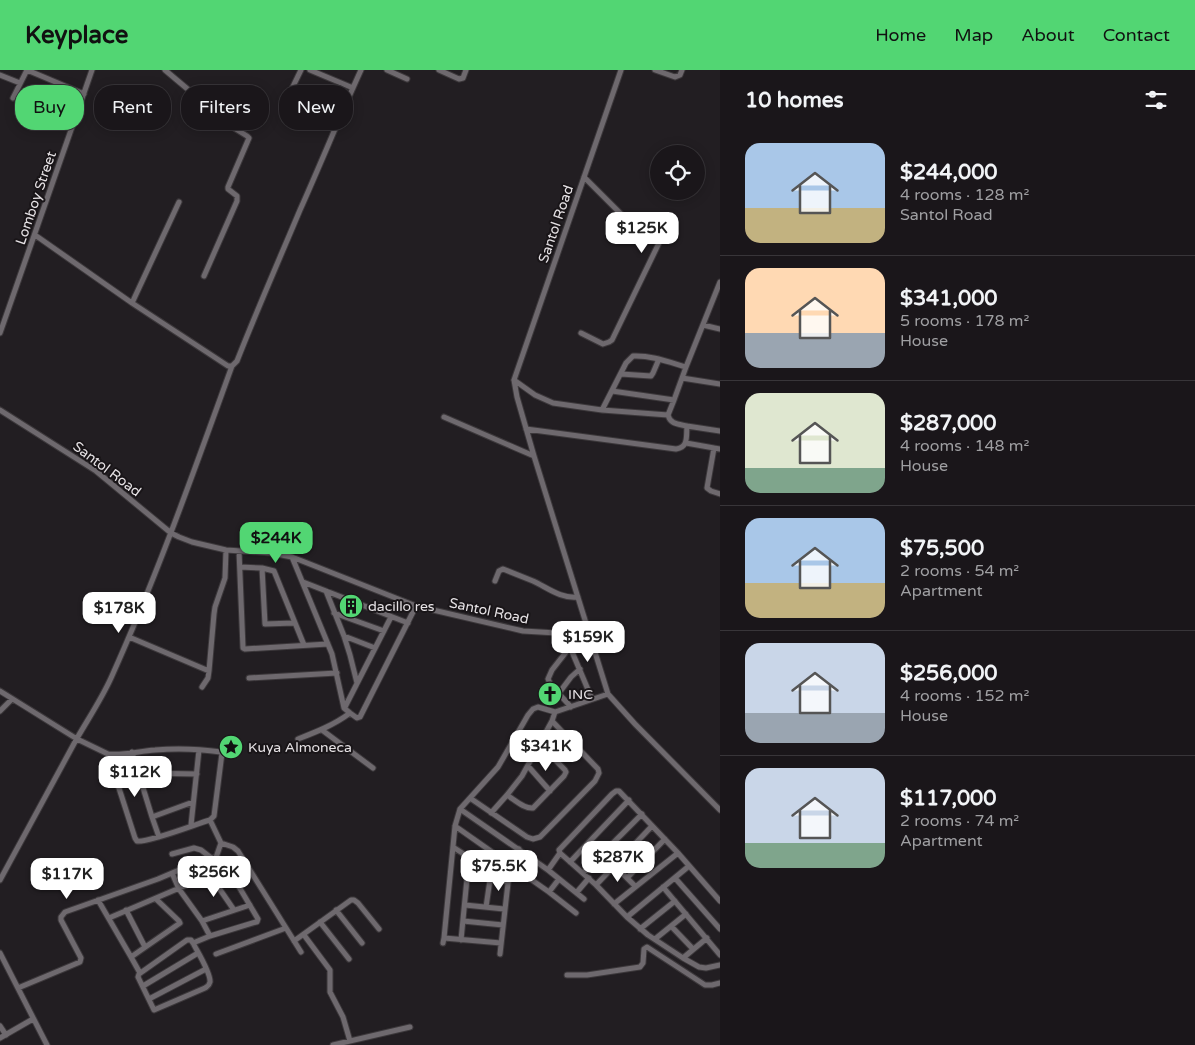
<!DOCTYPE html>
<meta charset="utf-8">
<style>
body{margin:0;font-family:"Varela Round",sans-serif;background:#272327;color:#f1f3f6;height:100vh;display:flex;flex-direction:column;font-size:19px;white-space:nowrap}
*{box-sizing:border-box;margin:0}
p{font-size:16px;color:#9f9fa2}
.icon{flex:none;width:28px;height:28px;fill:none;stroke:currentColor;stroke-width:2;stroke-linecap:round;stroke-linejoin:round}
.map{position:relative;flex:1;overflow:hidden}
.drawer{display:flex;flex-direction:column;background:#1a161a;width:475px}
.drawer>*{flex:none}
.top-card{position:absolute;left:15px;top:15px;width:475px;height:45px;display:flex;gap:10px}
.tools{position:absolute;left:650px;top:75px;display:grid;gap:10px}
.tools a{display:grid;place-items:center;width:55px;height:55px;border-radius:50%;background:#1a161a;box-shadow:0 2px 12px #0003,0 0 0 1px #383539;font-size:25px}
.price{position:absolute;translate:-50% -42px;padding:0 11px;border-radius:10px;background:#fff;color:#222;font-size:16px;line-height:32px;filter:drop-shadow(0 1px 2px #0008)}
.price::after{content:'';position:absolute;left:50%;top:30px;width:15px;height:11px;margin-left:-8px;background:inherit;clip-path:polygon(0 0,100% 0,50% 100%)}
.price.on{background:#52d673;color:#111}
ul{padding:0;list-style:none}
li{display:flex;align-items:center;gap:15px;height:125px;padding:0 25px}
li+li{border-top:1px solid #383539}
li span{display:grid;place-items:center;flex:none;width:140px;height:100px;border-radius:15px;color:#555}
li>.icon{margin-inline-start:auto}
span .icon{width:60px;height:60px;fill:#fffc;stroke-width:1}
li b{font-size:21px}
h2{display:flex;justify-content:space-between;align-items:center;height:60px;padding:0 25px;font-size:21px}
.pill{padding:0 18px;border-radius:20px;background:#1a161a;box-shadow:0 2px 12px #0003,0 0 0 1px #383539;font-size:18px;line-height:45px}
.pill.on{background:#52d673;color:#111}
header{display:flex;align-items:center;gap:30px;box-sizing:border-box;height:70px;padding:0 25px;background:#52d673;color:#111}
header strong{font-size:24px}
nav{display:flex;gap:28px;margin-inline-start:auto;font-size:18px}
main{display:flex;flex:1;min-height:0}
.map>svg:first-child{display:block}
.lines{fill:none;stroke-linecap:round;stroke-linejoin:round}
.minor-casing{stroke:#3c383b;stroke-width:7}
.minor{stroke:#6e696e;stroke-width:5}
.labels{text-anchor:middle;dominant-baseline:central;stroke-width:4;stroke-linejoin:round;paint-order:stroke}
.street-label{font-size:14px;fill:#e6e2e5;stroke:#191518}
.poi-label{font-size:14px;fill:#e6e2e5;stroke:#191518;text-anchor:start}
</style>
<header>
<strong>Keyplace</strong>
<nav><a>Home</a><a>Map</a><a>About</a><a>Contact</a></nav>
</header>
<main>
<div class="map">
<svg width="720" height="975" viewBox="0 0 720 975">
<rect width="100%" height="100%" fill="#221e22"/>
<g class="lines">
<g class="minor-casing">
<path id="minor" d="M165 0 203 32 218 48 247 66 249 68 228 117V119L237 126V131L204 206
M310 0 353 18
M387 0 407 9
M439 0 459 9 463 8 466 0
M621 0 514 310 517 327 534 386 608 624 635 654 720 740
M655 0 675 7 680 5 682 0
M0 5 20 13
M13 28 27 0 84 24
M283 37 301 0
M35 165 132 233 228 296H232L237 291C257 240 279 190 300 140 321 93 340 46 361 0
M132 233 179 132
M703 255 720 259
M0 263 92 0
M581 263 603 274 609 272 612 270 659 173 661 166 659 163 626 149 584 107
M621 304 651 306 653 303 659 289
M682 308 720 314
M514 310 535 325 553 333 602 340 668 345C670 354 678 354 687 356 686 366 689 377 676 379L526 359
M612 321 674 330 686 297
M0 340 96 401 171 463 179 467 192 472 226 480 271 483 292 487 416 536 523 561 557 563 588 561
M602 340 626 293 633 286C650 285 669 292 686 297L720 212
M668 345 674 330
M444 347 534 386
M687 356 720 361
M686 373 720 379
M714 378 707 418 711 421 720 424
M239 481 243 578 245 579 328 574
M292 487 332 584 344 638 350 643 357 648 360 647 416 536
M240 497 262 498 274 501 304 575
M262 498 265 554 294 553
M495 511 499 501 503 499C513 503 523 507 533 511 548 518 561 529 578 527
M303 512 408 553
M326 521 344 566 350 585 357 613
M334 543 384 561
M566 563 570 577 592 629
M344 566 375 578
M129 567 209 601
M570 577 552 600 548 609 551 615 571 637
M249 608 337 603
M202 617 208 608 209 601 214 544 215 537 225 508 226 480
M0 621 77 669 108 684 135 768 137 771C148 773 196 754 210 750L214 746 222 683 221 682C200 679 176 678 155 680 139 681 123 686 108 684
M559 623 571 607 580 599
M345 637 391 547
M0 641 12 629
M322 660 373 698
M298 669C316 662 334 655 350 643
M132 682 152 747 159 767
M528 696 550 721
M138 703 197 704
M507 725C515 730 524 739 533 738L564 706 566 702 565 700 539 673
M470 728 527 767 533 769 540 767 595 711 599 703 598 699 552 651
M460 739 548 800 584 829
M491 743 507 725 522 706 552 651 555 642
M152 747 193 732
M210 750 221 773 233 777 238 781 301 882
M191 755 199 680
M455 756 549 822 576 843
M453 777 508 813
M172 784 194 778 201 780 210 787 222 793 232 805 258 849 257 852H256L210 866 193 873
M570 792 629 730
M509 794 519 779
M614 795 635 816
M548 800 560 783
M172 803 179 819 202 851 210 866
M583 803 642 744
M210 805 234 840
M627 808 665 769
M675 808 720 859
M0 810C25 764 50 717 76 670 88 649 101 630 111 608 157 506 194 401 232 296
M596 815 652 756
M663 817 720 885
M549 822 559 809
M577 822 589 808
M98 830 131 887 180 853 179 851 156 829
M720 831 678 783 619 721H616L612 724 559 780 560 783 596 815 627 847 648 865 683 888 699 897 706 898 720 895
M614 834 678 783
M465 835 504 839
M486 837 491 803
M126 840 145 877
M336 840 362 873
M627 847 689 796
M109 848 210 805 221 773
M202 851 250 835
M463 851 503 855
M320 852 349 889
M671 856 693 879
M640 859 675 831
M304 865 330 900V922L343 947 350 971
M444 868 501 873
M655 869 686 844
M187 870H191L193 873C197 881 211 903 210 912 209 916 208 916 205 918L154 940 138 907 139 904Z
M461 870 469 788
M294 871 351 830H354L358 833 379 859
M443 873 444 868 455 756 460 739 498 697 528 645 533 639 538 637 555 642 608 624
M0 883 47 975
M216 884 286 858
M500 884 508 813 512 796
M131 887 140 903
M683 888 707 868
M567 905H587L640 897 643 893 644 879 647 877 705 915H712L720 913
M143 916 198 883
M18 918 80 892 81 888 61 850V847L65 842 158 809 191 795
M149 929 206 899
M0 956 6 965
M0 968 33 949
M333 975 410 957"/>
</g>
<use href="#minor" class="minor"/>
</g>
<defs>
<g id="building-disc" transform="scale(1.25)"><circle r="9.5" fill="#52d673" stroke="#191518"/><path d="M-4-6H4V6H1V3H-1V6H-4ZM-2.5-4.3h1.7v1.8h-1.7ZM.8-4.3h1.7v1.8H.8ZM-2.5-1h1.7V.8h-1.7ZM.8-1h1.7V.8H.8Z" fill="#111"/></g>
<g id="church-disc" transform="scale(1.25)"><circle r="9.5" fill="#52d673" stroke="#191518"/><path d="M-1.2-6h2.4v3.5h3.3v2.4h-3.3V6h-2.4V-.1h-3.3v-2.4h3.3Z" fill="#111"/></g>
<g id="sight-disc" transform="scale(1.25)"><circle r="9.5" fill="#52d673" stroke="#191518"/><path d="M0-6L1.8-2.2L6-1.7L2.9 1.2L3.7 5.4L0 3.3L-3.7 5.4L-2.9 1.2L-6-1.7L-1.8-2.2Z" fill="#111"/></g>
</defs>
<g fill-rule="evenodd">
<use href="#building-disc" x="351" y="536"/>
<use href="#church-disc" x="550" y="624"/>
<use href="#sight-disc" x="231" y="677"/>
</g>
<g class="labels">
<g class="street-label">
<text transform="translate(36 128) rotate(-71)">Lomboy Street</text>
<text transform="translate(556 154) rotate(-71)">Santol Road</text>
<text transform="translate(107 399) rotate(37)">Santol Road</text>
<text transform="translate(489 541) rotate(12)">Santol Road</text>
</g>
<g class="poi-label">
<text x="368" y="536">dacillo res</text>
<text x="568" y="624">INC</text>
<text x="248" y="677">Kuya Almoneca</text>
</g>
</g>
</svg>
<div class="tools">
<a><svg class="icon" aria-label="locate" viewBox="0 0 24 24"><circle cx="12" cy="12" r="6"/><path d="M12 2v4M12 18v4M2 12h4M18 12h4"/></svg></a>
</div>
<b class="price" style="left:642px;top:184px">$125K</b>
<b class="price on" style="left:276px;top:494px">$244K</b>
<b class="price" style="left:119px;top:564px">$178K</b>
<b class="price" style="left:588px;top:593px">$159K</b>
<b class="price" style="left:546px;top:702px">$341K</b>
<b class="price" style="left:135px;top:728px">$112K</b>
<b class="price" style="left:618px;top:813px">$287K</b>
<b class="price" style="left:499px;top:822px">$75.5K</b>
<b class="price" style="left:214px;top:828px">$256K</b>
<b class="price" style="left:67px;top:830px">$117K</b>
<div class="top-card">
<a class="pill on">Buy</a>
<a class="pill">Rent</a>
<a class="pill">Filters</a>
<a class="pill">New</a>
</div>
</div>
<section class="drawer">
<h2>10 homes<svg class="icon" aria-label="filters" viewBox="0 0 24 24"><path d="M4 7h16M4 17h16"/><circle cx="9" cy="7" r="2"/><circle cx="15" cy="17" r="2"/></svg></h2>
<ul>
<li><span style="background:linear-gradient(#a9c7e8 65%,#c2b280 0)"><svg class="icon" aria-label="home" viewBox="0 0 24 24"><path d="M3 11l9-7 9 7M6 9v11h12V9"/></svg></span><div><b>$244,000</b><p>4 rooms · 128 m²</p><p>Santol Road</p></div></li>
<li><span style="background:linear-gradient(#ffd9b3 65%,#9aa5b1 0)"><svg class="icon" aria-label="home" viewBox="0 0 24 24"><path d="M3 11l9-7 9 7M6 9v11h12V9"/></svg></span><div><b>$341,000</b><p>5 rooms · 178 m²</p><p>House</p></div></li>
<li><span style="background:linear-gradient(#dfe7d0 75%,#7fa58c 0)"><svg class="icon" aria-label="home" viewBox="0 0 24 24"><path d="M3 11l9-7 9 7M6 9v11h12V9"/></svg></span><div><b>$287,000</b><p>4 rooms · 148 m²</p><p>House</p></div></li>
<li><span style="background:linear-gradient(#a9c7e8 65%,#c2b280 0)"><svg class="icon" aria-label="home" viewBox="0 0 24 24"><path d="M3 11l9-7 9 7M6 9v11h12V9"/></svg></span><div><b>$75,500</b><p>2 rooms · 54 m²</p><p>Apartment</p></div></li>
<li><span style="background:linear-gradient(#c9d6e8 70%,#9aa5b1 0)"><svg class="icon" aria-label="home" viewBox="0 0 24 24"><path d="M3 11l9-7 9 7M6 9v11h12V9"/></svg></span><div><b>$256,000</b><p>4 rooms · 152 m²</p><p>House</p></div></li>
<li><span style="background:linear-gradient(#c9d6e8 75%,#7fa58c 0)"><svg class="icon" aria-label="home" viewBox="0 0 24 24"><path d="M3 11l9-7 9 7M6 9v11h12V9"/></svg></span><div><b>$117,000</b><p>2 rooms · 74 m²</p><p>Apartment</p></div></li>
</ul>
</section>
</main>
